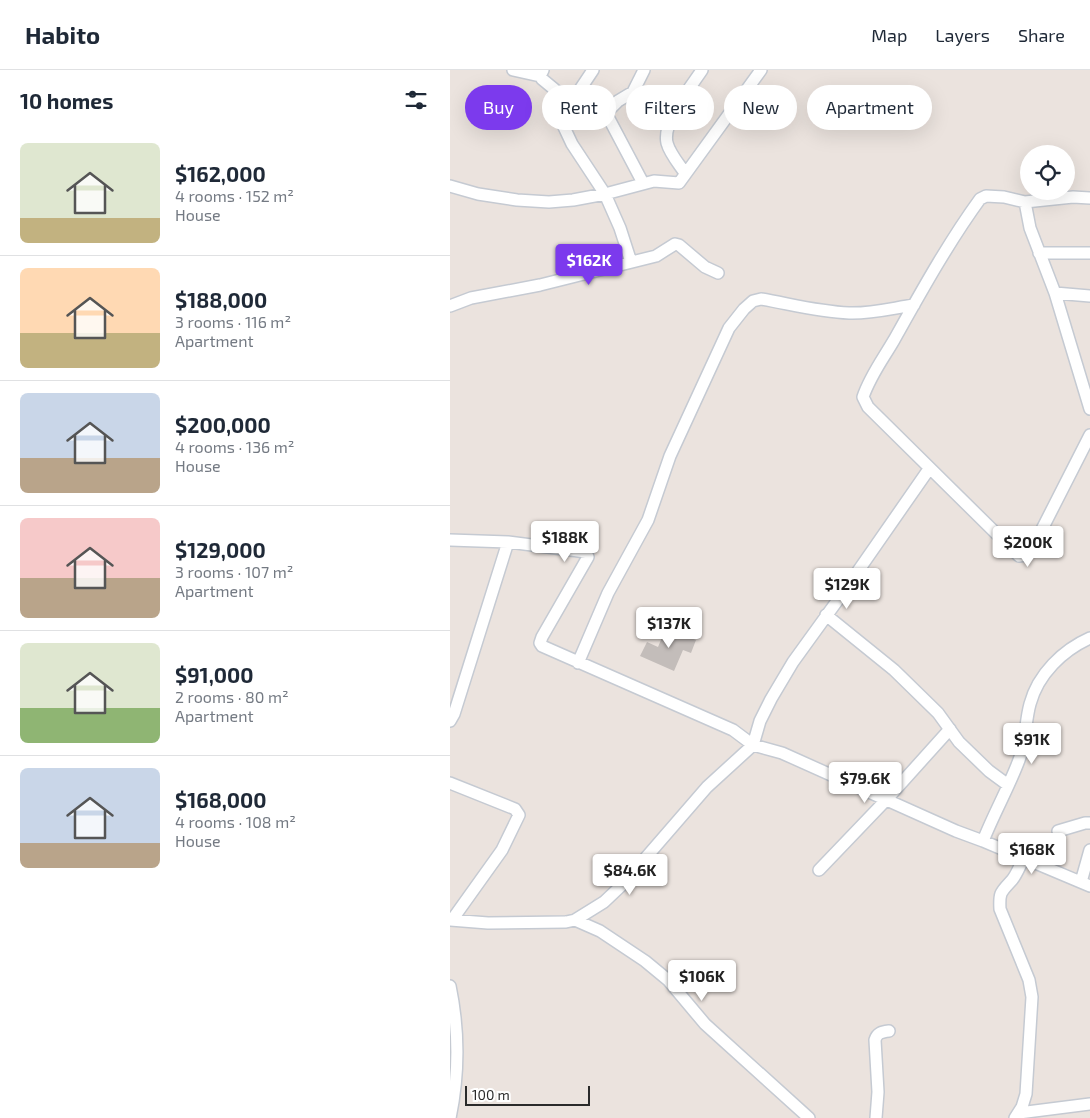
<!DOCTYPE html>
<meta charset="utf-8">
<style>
body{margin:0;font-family:"Exo 2",sans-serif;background:#f2f2f3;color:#1f2937;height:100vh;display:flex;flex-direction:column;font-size:19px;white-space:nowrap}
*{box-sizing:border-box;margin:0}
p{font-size:16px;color:#747a83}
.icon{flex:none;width:28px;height:28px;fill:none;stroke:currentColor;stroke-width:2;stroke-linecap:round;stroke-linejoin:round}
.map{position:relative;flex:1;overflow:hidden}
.drawer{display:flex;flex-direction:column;background:#fff;width:450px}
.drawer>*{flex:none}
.top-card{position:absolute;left:15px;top:15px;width:475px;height:45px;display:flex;gap:10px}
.controls{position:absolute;left:570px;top:75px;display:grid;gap:10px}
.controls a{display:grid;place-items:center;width:55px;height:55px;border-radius:50%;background:#fff;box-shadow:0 5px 20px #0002;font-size:25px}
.scale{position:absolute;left:15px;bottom:12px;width:125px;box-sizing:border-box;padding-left:5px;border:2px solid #2a2a2a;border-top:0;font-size:14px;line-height:18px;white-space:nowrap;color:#2a2a2a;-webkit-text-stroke:4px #fff;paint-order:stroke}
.price{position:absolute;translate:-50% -42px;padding:0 11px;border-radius:5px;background:#fff;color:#222;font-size:16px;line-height:32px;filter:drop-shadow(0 1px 2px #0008)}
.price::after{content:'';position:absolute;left:50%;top:30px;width:15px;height:11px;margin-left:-8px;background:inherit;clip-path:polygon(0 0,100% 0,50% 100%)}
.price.selected{background:#7c3aed;color:#fff}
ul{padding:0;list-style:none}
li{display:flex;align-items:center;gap:15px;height:125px;padding:0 20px}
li+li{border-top:1px solid #e0e1e3}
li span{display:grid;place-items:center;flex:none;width:140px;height:100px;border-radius:8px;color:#555}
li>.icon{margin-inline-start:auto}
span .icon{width:60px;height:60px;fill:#fffc;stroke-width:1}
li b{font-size:21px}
h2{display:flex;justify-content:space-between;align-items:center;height:60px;padding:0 20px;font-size:21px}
.tag{padding:0 18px;border-radius:22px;background:#fff;box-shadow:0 5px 20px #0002;font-size:18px;line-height:45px}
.tag.selected{background:#7c3aed;color:#fff}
header{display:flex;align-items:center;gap:30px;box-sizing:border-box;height:70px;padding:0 25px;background:#fff;border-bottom:1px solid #e0e1e3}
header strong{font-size:24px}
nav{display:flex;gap:28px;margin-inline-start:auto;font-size:18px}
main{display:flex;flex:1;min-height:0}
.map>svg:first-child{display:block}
.building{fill:#c3bdba}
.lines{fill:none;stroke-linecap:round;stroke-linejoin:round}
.minor-casing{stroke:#c5cad2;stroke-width:14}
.minor{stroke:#fff;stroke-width:11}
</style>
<header>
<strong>Habito</strong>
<nav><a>Map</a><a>Layers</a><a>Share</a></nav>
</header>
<main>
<section class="drawer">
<h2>10 homes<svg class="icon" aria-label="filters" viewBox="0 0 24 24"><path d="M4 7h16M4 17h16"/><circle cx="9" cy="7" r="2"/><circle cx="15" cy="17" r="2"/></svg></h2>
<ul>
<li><span style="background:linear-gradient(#dfe7d0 75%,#c2b280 0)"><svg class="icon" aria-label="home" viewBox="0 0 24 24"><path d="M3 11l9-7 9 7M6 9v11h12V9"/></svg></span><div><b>$162,000</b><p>4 rooms · 152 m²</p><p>House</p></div></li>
<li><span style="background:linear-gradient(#ffd9b3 65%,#c2b280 0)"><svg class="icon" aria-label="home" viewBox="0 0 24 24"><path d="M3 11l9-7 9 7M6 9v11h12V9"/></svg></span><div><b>$188,000</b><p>3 rooms · 116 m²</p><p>Apartment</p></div></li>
<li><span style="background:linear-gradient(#c9d6e8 65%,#b9a48a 0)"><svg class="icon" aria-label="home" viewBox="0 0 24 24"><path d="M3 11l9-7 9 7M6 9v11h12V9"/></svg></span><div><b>$200,000</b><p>4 rooms · 136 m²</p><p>House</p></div></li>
<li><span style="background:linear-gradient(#f6c9c9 60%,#b9a48a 0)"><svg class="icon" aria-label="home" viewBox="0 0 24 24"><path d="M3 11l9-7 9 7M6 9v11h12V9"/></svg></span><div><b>$129,000</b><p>3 rooms · 107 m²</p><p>Apartment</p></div></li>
<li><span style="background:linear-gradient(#dfe7d0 65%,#8fb573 0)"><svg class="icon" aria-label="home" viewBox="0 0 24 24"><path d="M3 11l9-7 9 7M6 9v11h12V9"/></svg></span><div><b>$91,000</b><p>2 rooms · 80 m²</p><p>Apartment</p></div></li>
<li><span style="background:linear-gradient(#c9d6e8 75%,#b9a48a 0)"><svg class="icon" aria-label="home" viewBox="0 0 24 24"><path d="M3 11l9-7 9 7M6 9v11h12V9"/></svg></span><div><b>$168,000</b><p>4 rooms · 108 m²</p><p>House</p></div></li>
</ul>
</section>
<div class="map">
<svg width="640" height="1048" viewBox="0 0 640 1048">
<rect width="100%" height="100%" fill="#ebe3de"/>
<path class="building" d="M216 558 246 570 241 583 233 580 224 601 190 586 197 572 208 577Z"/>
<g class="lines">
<g class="minor-casing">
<path id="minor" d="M63 0 90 6
M93 0 90 6 92 9 121 33
M143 0 115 42 114 57 122 74 155 124 170 158 181 192
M235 103C229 94 220 84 217 73 212 51 241 17 252 0
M193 113 156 43 168 31 183 22 194 0
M0 116 28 124 67 130 99 132 123 130 155 124 204 111 229 113 311 0
M640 128 623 127 575 132 554 127 536 126 530 129C498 173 471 222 444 270 433 289 420 306 413 327L418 337 569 486 577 485 583 477 640 365
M575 132 580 158 605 223 640 339
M589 183H640
M605 223 640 226
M0 236 21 228 90 215 206 186 225 174 229 175 255 197 268 203
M0 470 58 472 136 482 138 487 92 567 90 573 92 576 283 660 303 675 332 683 506 761 533 771 640 816
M376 545 444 600 488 643 509 672 539 701 558 715
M128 593 158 523 198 450 220 386 279 258 294 239 303 231 311 229C340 234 369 242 399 243 420 244 443 238 464 235
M0 651 4 644 58 472
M0 713 65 739 69 745 52 780 2 850
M608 761 635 753H640
M533 771C544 743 559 717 569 690 576 672 575 652 580 634 588 604 613 580 640 568
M369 800 437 729 500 659
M631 812 640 780
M0 850 38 853 116 852 125 850 154 832 173 814 257 717 303 675 310 651 321 629 343 592 390 527 479 399
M125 850 150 861 195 891 218 910 255 954 359 1048
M0 916C9 959 9 1005 0 1048
M569 1043 640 1034
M426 1048 428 1022 425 970C427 963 431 962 439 961
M565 1048 572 1037 576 1024 582 927 579 910 550 839C549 822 551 822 562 810 567 804 570 795 574 788"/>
</g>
<use href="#minor" class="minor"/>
</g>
</svg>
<div class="controls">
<a><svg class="icon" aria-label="locate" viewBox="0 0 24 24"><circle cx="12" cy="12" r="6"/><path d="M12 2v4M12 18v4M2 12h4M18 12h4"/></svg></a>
</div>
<div class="scale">100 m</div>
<b class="price selected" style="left:139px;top:216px">$162K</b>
<b class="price" style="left:115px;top:493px">$188K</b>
<b class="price" style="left:578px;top:498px">$200K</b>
<b class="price" style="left:397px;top:540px">$129K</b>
<b class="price" style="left:219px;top:579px">$137K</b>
<b class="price" style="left:582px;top:695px">$91K</b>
<b class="price" style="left:415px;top:734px">$79.6K</b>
<b class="price" style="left:582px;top:805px">$168K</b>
<b class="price" style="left:180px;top:826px">$84.6K</b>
<b class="price" style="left:252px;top:932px">$106K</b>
<div class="top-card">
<a class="tag selected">Buy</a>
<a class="tag">Rent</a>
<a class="tag">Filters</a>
<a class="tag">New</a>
<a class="tag">Apartment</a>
</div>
</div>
</main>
